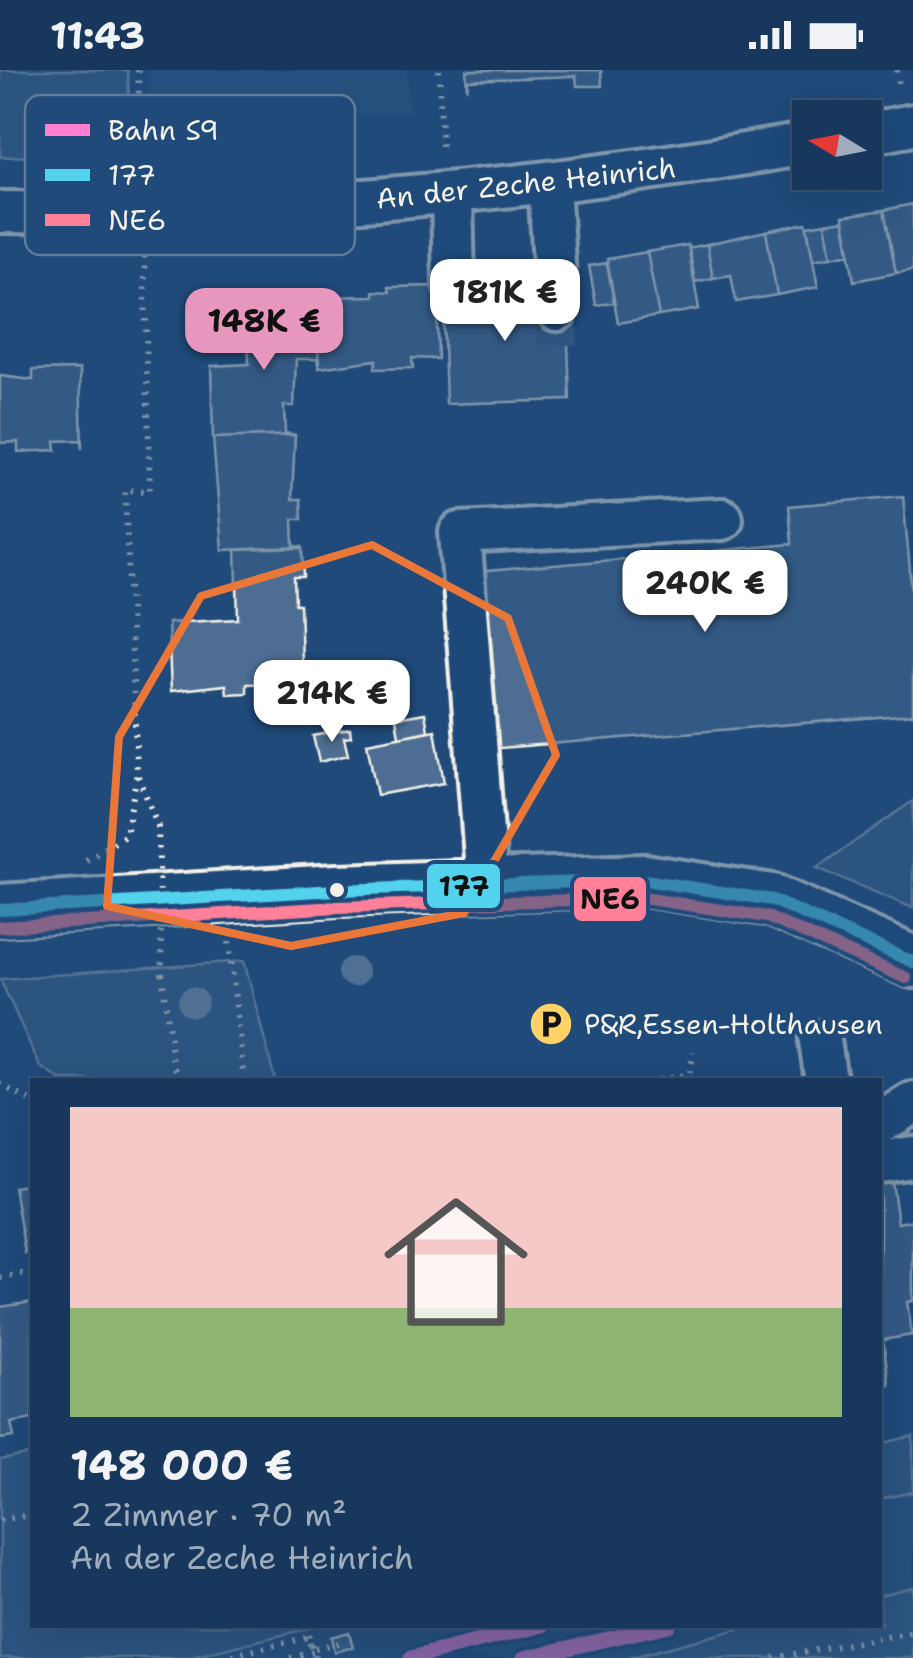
<!DOCTYPE html>
<html lang="de">
<meta charset="utf-8">
<style>
body{margin:0;font-family:"Shantell Sans",sans-serif;background:#244365;color:#f1f3f6;height:100vh;display:flex;flex-direction:column;font-size:38px;white-space:nowrap}
*{box-sizing:border-box;margin:0}
p{font-size:32px;color:#9eacbb}
.icon{flex:none;width:55px;height:55px;fill:none;stroke:currentColor;stroke-width:2;stroke-linecap:round;stroke-linejoin:round}
.map{position:relative;flex:1;overflow:hidden}
.side{position:absolute;left:30px;top:1008px;width:852px;height:550px;display:flex;flex-direction:column;background:#17385c;border-radius:0px;box-shadow:0 10px 40px #0002,0 0 0 2px #365272}
.side>*{flex:none}
.needle{width:65px;rotate:280deg}
.tools{position:absolute;left:792px;top:30px;display:grid;gap:20px}
.tools a{display:grid;place-items:center;width:90px;height:90px;border-radius:0px;background:#17385c;box-shadow:0 10px 40px #0002,0 0 0 2px #365272;font-size:50px}
.price{position:absolute;translate:-50% -85px;padding:0 22px;border-radius:20px;background:#fff;color:#222;font-size:32px;line-height:65px;filter:drop-shadow(0 2px 5px #0008)}
.price::after{content:'';position:absolute;left:50%;top:60px;width:30px;height:22px;margin-left:-15px;background:inherit;clip-path:polygon(0 0,100% 0,50% 100%)}
.price.on{background:#e797bd;color:#111}
ul{padding:0;list-style:none}
li{display:grid;align-content:center;gap:20px;height:530px;padding:0 40px}
li+li{border-top:2px solid #365272}
li span{display:grid;place-items:center;height:310px;border-radius:0px;color:#555}
li>.icon{margin-inline-start:auto}
span .icon{width:180px;height:180px;fill:#fffc;stroke-width:1}
li b{font-size:42px}
.status{display:flex;justify-content:space-between;align-items:center;height:70px;padding:0 50px;background:#17385c;direction:ltr}
.status svg{height:28px;fill:currentColor}
.map>svg:first-child{display:block}
.built{fill:#2d5581}
.green{fill:#3a5f88;stroke:#97a8b8;stroke-width:2.5}
.building{fill:#4d6e92;stroke:#f4f1e8;stroke-width:2.5}
.lines{fill:none;stroke-linecap:round;stroke-linejoin:round}
.minor-tunnel{stroke:#3f638a;stroke-width:40;stroke-dasharray:40 20;stroke-linecap:butt}
.minor-casing{stroke:#f4f1e8;stroke-width:48}
.major-casing{stroke:#f4f1e8;stroke-width:58}
.path{stroke:#f4f1e8;stroke-width:6;stroke-dasharray:2.5 8;stroke-linecap:butt}
.minor{stroke:#1f4a7a;stroke-width:40}
.major{stroke:#1f4a7a;stroke-width:50}
.path-bridge{stroke:#f4f1e8;stroke-width:6;stroke-dasharray:2.5 8;stroke-linecap:butt}
.bus-1-casing{stroke:#1f4a7a;stroke-width:20}
.bus-2-casing{stroke:#1f4a7a;stroke-width:20}
.bus-1{stroke:#53d2ee;stroke-width:12}
.bus-2{stroke:#ff8098;stroke-width:12}
.rail-1-casing{stroke:#1f4a7a;stroke-width:22}
.rail-1{stroke:#ff80d1;stroke-width:15}
.tree{fill:#8a9eb1}
.marked{fill:none;stroke:#ea7738;stroke-width:8;stroke-linejoin:round}
.bus-dot{fill:#f4f1e8;stroke:#1f4a7a;stroke-width:4}
.labels{text-anchor:middle;dominant-baseline:central;stroke-width:8;stroke-linejoin:round;paint-order:stroke}
.street-label{font-size:28px;fill:#f4f1e8;stroke:#1f4a7a}
.poi-label{font-size:28px;fill:#f4f1e8;stroke:#1f4a7a;text-anchor:start}
.key{fill:#1f4a7a;stroke:#5f7c9b;stroke-width:2.5}
.key-label{font-size:28px;fill:#f4f1e8}
.line-badge{stroke:#1f4a7a;stroke-width:4}
.pale-badge-label{font-size:28px;text-anchor:middle;font-weight:bold;fill:#111}
</style>
<div class="status"><b>11:43</b><svg viewBox="0 0 49 12"><path d="M0 12V9h3v3zM5 12V6h3v6zM10 12V3h3v9zM15 12V0h3v12zM26 1h20v11H26zM47 4h2v5h-2z"/></svg></div>
<div class="map">
<svg width="913" height="1588" viewBox="0 0 913 1588">
<rect width="100%" height="100%" fill="#1f4a7a"/>
<filter id="ink" filterUnits="userSpaceOnUse"><feTurbulence type="fractalNoise" baseFrequency=".01" numOctaves="2"/><feDisplacementMap in="SourceGraphic" scale="20" xChannelSelector="R" yChannelSelector="G"/><feConvolveMatrix kernelMatrix="1 2 1 2 8 2 1 2 1" color-interpolation-filters="sRGB"/></filter>
<g filter="url(#ink)">
<path class="built" d="M147 0H407L409 42 149 56Z
M913 1422V1517L880 1525V1429Z
M322 1555H753L629 1588H188Z"/>
<path class="green" d="M0 0H128L130 84 0 87Z
M913 731V838L817 798Z
M244 891 275 1010H60L40 996 0 909Z
M913 1366V1422L880 1429V1374Z
M32 1384V1555H322L188 1588H0V1390Z
M913 1517V1588H629L753 1555H880V1525Z"/>
<path class="building" d="M466 0H601L602 16H577L576 6 468 10 467 20Z
M913 134V200L896 203 884 140Z
M884 140 896 203 854 211 843 146Z
M844 150 850 183 831 187 825 153Z
M806 153 818 217 777 225 766 161Z
M825 153 831 187 813 190 807 156Z
M766 161 777 225 736 232 731 205 713 208 707 174Z
M707 174 713 208 695 212 689 178Z
M688 175 699 239 659 246 647 182Z
M647 182 659 246 618 253 607 189Z
M607 193 614 233 596 235 589 196Z
M543 211 567 244 570 330 446 334 442 215Z
M436 216 438 289 412 288 413 298 375 299 376 290 319 298 316 227 374 226V221L390 222 389 217Z
M315 236 319 298 317 289H296L294 336H284L285 363 295 365 213 368 211 296 249 294 247 238Z
M80 299 82 379 81 370 55 371 56 380 18 382V372L0 373V306L33 310V300Z
M295 365 292 429H301L302 449H293L294 476 303 477 222 480 213 368Z
M903 426 913 534V644L489 679 475 502 792 474 789 436Z
M303 478 304 507H294L295 534H300L303 621 273 622V613L247 614V623L227 624 226 615 171 621 168 553 238 549 236 480Z
M425 643 428 661 399 667 396 648Z
M350 659 351 667 344 668 348 685 319 692 313 666Z
M435 660 444 713 377 725 367 673Z
M891 1104 898 1153 913 1150V1231L907 1232 912 1265 883 1270 889 1315 880 1317V1106Z
M32 1114V1182L25 1183 14 1117Z
M32 1232V1349L11 1353 14 1367 0 1369V1237Z
M349 1562 353 1577 334 1582 331 1567Z"/>
<g class="lines">
<path class="minor-tunnel" d="M557 240V275"/>
<g class="minor-casing">
<path id="minor" d="M865 64 913 55
M549 115 557 240
M452 125 454 214
M0 142C273 145 541 121 810 73
M487 814 460 463 722 449
M820 971 826 1010
M880 1053 913 1033
M880 1092 913 1087"/>
</g>
<g class="major-casing">
<path id="major" d="M0 840 337 820 644 810 772 830 913 892"/>
</g>
<path class="path" d="M138 0 142 105
M439 0 442 84
M897 0 899 16
M138 706 158 756
M86 790 126 765 137 703 125 420 150 421 144 177
M229 872 244 1010
M162 904 173 993 180 1010
M659 1010 689 1004 694 982
M0 1014 32 1032
M0 1208 32 1202
M0 1450 32 1445
M222 1588 308 1567 311 1579 342 1572
M290 1588 313 1582
M773 1588 913 1562"/>
<use href="#minor" class="minor"/>
<use href="#major" class="major"/>
<path class="path-bridge" d="M158 756 162 904
M306 1555 315 1588"/>
<g class="bus-1-casing">
<path id="bus-1" d="M0 840 337 820 644 810 772 830 913 892"/>
</g>
<g class="bus-2-casing">
<path id="bus-2" d="M1 857 338 837 643 828 767 847 906 908"/>
</g>
<use href="#bus-1" class="bus-1"/>
<use href="#bus-2" class="bus-2"/>
<g class="rail-1-casing">
<path id="rail-1" d="M411 1588 543 1555
M524 1588 669 1555"/>
</g>
<use href="#rail-1" class="rail-1"/>
</g>
<g class="tree">
<circle cx="353" cy="902" r="15"/>
<circle cx="193" cy="932" r="15"/>
</g>
</g>
<path d="M0 0H913V1588H0ZM372 475 508 548 556 685 464 843 291 876 107 836 119 667 201 526Z" fill="#1f4a7a" fill-opacity=".55" fill-rule="evenodd"/>
<path class="marked" d="M372 475 508 548 556 685 464 843 291 876 107 836 119 667 201 526Z"/>
<defs>
<g id="parking-disc" transform="scale(2.25)"><circle r="9.5" fill="#ffd166" stroke="#1f4a7a"/><path d="M-3.5-5.5H1a3.5 3.5 0 0 1 0 7H-1V5.5H-3.5ZM-1-3.4V-.6H.8a1.4 1.4 0 0 0 0-2.8Z" fill="#111"/></g>
</defs>
<g fill-rule="evenodd">
<use href="#parking-disc" x="551" y="954"/>
</g>
<circle class="bus-dot" cx="337" cy="820" r="9"/>
<g class="labels">
<g class="street-label">
<text transform="translate(526 113) rotate(-6)">An der Zeche Heinrich</text>
</g>
<g class="poi-label">
<text x="584" y="954">P&amp;R,Essen-Holthausen</text>
</g>
</g>
<rect x="25" y="25" width="330" height="160" rx="15" class="key"/>
<rect x="45" y="54" width="45" height="12" fill="#ff80d1"/>
<rect x="45" y="99" width="45" height="12" fill="#53d2ee"/>
<rect x="45" y="144" width="45" height="12" fill="#ff8098"/>
<g class="key-label">
<text x="108" y="70">Bahn S9</text>
<text x="108" y="115">177</text>
<text x="108" y="160">NE6</text>
</g>
<g class="line-badge">
<rect x="425" y="792" width="77" height="48" rx="10" fill="#53d2ee"/>
<rect x="572" y="805" width="76" height="48" rx="10" fill="#ff8098"/>
</g>
<g class="pale-badge-label">
<text x="464" y="826">177</text>
<text x="610" y="839">NE6</text>
</g>
</svg>
<div class="tools">
<a><svg class="needle" viewBox="-14 -14 28 28"><path d="M0-13l5 13h-10z" fill="#e53935"/><path d="M0 13l5-13h-10z" fill="#9eacbb"/></svg></a>
</div>
<b class="price" style="left:505px;top:274px">181K €</b>
<b class="price on" style="left:264px;top:303px">148K €</b>
<b class="price" style="left:705px;top:565px">240K €</b>
<b class="price" style="left:332px;top:675px">214K €</b>
<section class="side">
<ul>
<li><span style="background:linear-gradient(#f6c9c9 65%,#8fb573 0)"><svg class="icon" aria-label="home" viewBox="0 0 24 24"><path d="M3 11l9-7 9 7M6 9v11h12V9"/></svg></span><div><b>148 000 €</b><p>2 Zimmer · 70 m²</p><p>An der Zeche Heinrich</p></div></li>
</ul>
</section>
</div>
